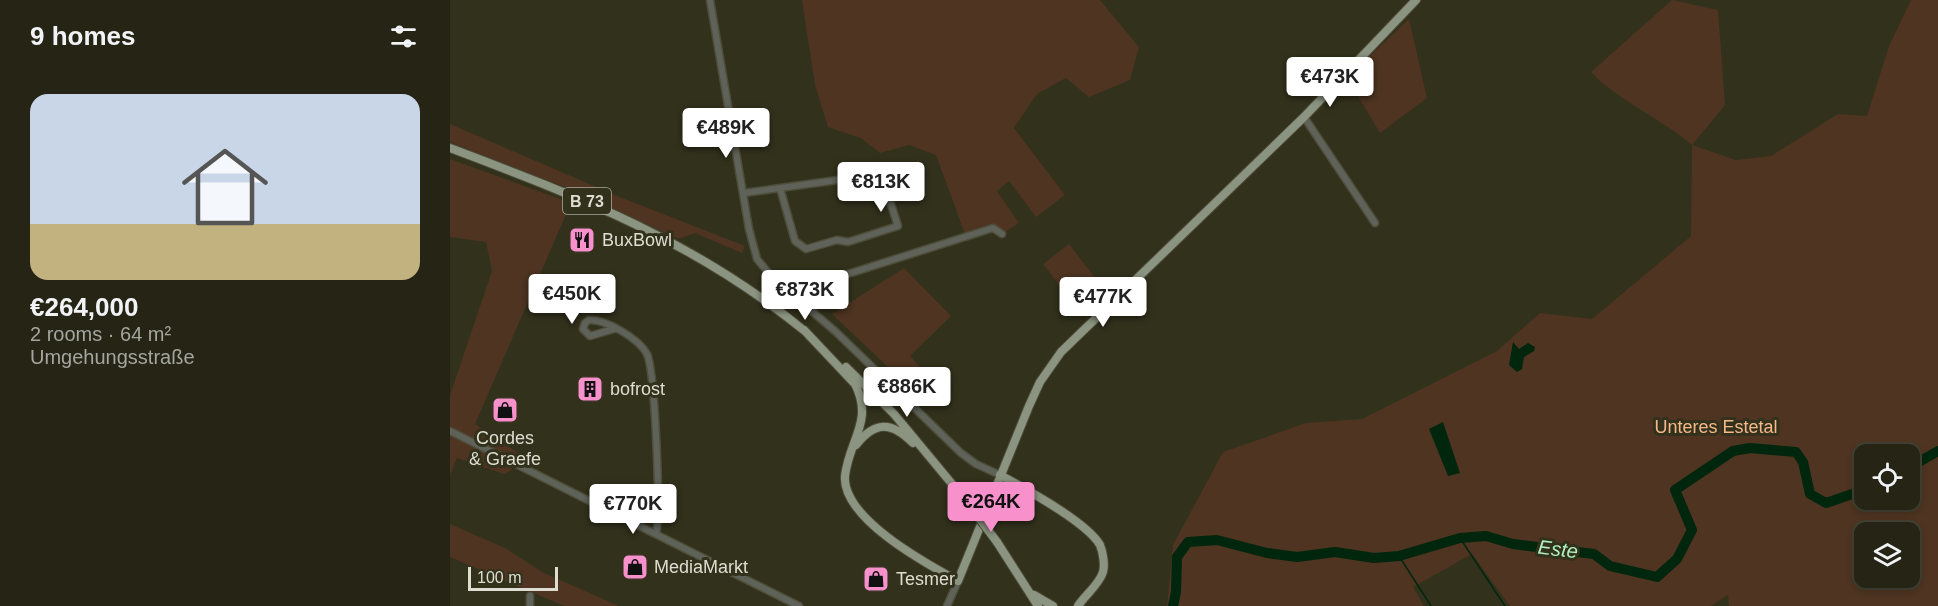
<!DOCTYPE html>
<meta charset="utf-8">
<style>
body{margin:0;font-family:Helvetica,sans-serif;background:#323122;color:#f1f3f6;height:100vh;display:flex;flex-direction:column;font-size:22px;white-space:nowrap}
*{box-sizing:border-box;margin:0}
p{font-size:20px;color:#a4a5a0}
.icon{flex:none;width:33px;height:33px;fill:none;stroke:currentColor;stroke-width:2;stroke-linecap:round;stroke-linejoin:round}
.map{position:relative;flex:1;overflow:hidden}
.side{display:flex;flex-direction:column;background:#262515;width:450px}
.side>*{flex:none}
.buttons{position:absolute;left:1404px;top:444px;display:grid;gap:12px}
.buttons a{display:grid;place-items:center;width:66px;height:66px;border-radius:12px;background:#262515;box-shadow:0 3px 9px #0003,0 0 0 2px #424234;font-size:30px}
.scale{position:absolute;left:18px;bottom:15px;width:90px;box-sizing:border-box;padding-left:6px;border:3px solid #deddd1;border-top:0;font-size:16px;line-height:21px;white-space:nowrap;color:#deddd1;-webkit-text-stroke:4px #32311c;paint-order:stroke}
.price{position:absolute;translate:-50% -51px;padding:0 14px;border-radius:6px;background:#fff;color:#222;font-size:20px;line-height:39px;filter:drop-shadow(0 2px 3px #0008)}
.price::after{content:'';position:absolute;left:50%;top:36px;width:18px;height:14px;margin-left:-9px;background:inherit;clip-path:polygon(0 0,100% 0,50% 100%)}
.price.selected{background:#f890cc;color:#111}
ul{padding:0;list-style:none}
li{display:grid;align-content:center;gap:12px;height:318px;padding:0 30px}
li+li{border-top:2px solid #424234}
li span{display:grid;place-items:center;height:186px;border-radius:18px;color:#555}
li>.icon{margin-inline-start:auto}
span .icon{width:108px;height:108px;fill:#fffc;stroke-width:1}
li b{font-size:26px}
h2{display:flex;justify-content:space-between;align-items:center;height:72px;padding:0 30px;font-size:26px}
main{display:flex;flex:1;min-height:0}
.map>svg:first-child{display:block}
.green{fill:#4e3421;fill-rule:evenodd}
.water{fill:#00260d}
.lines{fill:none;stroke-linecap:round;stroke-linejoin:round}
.stream{stroke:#00260d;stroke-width:1.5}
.river{stroke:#00260d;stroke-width:10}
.minor-casing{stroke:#4e4d39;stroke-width:9}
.major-casing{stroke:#4e4d39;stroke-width:10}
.minor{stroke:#5e6259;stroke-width:6}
.major{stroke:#8b9481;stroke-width:8}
.major-bridge-casing{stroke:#4e4d39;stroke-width:10;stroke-linecap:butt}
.major-bridge{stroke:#8b9481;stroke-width:8}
.labels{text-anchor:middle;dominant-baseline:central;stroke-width:6;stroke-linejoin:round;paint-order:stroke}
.shield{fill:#32311c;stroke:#aaa99b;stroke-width:1.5}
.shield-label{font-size:16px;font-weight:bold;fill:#deddd1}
.poi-label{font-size:18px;fill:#deddd1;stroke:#32311c;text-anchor:start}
.park-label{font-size:18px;fill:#f6b789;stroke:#32311c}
.water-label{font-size:20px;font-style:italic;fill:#aff1bf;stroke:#32311c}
</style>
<main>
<section class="side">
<h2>9 homes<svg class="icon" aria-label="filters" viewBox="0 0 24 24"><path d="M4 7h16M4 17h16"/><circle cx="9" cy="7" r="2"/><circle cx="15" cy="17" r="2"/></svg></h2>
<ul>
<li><span style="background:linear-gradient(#c9d6e8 70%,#c2b280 0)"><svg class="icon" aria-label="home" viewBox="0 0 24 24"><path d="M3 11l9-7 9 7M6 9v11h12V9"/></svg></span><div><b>€264,000</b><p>2 rooms · 64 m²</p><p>Umgehungsstraße</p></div></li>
</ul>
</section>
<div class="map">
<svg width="1488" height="606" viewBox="0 0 1488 606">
<rect width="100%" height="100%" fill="#32311c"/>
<path class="green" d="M352 0H650L689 47 680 80 639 97 616 78 587 94 564 128 615 195 586 217 559 181 547 191 569 223 552 234 543 228 515 234 486 155 459 145 430 153 411 138 378 127 365 85Z
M1222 0 1268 10 1275 105 1242 145 1286 160 1321 156 1388 114 1417 116 1439 46 1461 0H1488V606H1279L1278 595 1261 606H1060L1022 554 963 587 974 606H717L723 545 773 452 856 423 912 419 1047 351 1090 313 1142 319 1241 236 1242 145C1211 118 1170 102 1141 72ZM1414 454H1460V500H1414ZM1414 532H1460V578H1414Z
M959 19 977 98 930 133 897 78Z
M0 124 167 196 295 246 292 253 245 233 229 239 120 189 0 142Z
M0 159 121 203 25 424 67 452 68 458 60 471 54 474 7 458 0 475V395L42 271 36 242 0 237Z
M619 244 646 279 621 300 593 264Z
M454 268 501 316 460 356 489 387 476 403 382 314Z
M0 524 55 548 92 572 169 606H114L0 557Z"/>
<path class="water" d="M1063 342 1069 349 1078 343 1085 347 1084 351 1074 357 1072 369 1067 372 1059 365Z
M993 422 1010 473 998 476 979 429Z"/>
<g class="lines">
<path class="stream" d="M1010 538 1055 606
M949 556 981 606"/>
<path class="river" d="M1460 467 1488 451
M723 606 726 592 727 557 738 542 767 540 817 553 847 557 885 552 924 558 949 556 1010 538 1036 536 1063 544 1144 554 1160 566 1207 577 1227 559 1242 530 1225 490 1283 451 1300 448 1346 452 1353 462 1360 494 1376 503 1414 490"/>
<g class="minor-casing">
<path id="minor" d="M260 0 299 229 307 259 321 276 386 332 511 453 526 464 550 475
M854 117 925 223
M294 193 395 179 418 189 435 186 448 226 398 242 387 240 356 249 345 241 330 188
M341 292 543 228 552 234
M164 329 140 336 133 329 135 323 139 320C156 319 189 339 197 354 205 371 211 513 206 534
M0 431 349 606
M80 596V606
M497 606 508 581"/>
</g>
<g class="major-casing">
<path id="major" d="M0 148C132 198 245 241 356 332
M354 330 405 384C424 421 399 440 395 476 392 518 475 563 508 581L579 406 590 382 611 352 854 117 966 0
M396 367 444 414 517 502
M406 445C425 421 441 421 463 443
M550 475C574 488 637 522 650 545 653 552 655 565 653 572 649 585 635 595 628 606
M547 542 588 606
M584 595 603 606"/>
</g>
<use href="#minor" class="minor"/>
<use href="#major" class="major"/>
<g class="major-bridge-casing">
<path id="major-bridge" d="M517 502 547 542"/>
</g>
<use href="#major-bridge" class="major-bridge"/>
</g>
<defs>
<g id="restaurant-square" transform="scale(1.35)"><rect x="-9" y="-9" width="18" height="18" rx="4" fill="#f890cc" stroke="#32311c"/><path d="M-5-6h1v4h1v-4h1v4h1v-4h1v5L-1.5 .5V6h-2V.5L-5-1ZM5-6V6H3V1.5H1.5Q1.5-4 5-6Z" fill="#111"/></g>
<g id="building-square" transform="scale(1.35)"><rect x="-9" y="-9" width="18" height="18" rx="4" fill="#f890cc" stroke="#32311c"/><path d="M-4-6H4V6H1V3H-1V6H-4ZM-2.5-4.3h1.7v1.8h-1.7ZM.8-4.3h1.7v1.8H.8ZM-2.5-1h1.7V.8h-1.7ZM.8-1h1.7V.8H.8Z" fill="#111"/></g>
<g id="shop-square" transform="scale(1.35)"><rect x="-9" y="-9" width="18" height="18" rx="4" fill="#f890cc" stroke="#32311c"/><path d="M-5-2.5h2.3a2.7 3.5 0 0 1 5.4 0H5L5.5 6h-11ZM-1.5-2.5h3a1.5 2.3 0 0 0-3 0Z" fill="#111"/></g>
</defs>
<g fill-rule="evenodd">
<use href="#restaurant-square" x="132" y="240"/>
<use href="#building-square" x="140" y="389"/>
<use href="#shop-square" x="55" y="410"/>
<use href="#shop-square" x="185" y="567"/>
<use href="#shop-square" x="426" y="579"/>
</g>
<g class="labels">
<rect class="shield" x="113" y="188" width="48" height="26" rx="4.5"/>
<g class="shield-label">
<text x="137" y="201">B 73</text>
</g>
<g class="poi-label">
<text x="152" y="240">BuxBowl</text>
<text x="160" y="389">bofrost</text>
<text x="55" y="438" text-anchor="middle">Cordes<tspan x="55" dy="21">&amp; Graefe</tspan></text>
<text x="204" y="567">MediaMarkt</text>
<text x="446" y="579">Tesmer</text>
</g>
<g class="park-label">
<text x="1266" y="427">Unteres Estetal</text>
</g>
<g class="water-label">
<text transform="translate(1108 549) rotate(7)">Este</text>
</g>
</g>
</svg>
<div class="buttons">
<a><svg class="icon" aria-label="locate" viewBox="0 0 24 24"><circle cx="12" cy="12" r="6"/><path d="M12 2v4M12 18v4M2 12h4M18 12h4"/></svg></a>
<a><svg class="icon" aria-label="layers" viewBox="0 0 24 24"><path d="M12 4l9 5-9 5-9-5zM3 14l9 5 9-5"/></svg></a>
</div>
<div class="scale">100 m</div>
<b class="price" style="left:880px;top:108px">€473K</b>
<b class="price" style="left:276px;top:159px">€489K</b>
<b class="price" style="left:431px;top:213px">€813K</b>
<b class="price" style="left:355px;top:321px">€873K</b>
<b class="price" style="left:122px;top:325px">€450K</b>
<b class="price" style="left:653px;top:328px">€477K</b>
<b class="price" style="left:457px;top:418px">€886K</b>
<b class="price selected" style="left:541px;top:533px">€264K</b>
<b class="price" style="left:183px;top:535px">€770K</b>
</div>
</main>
